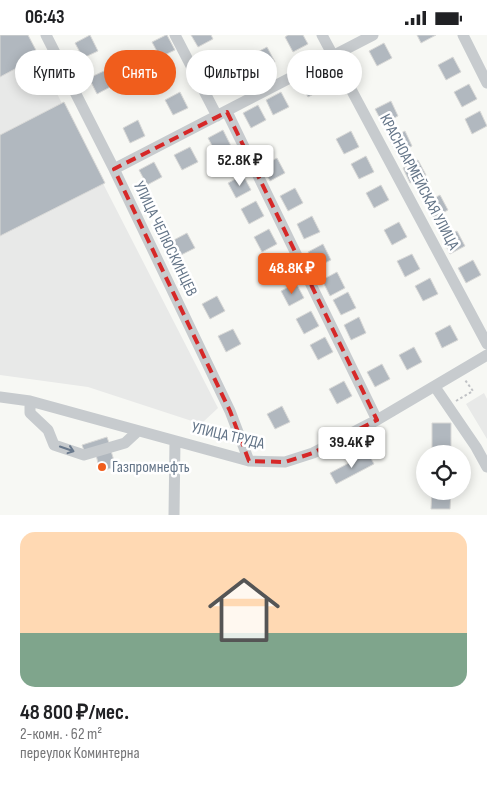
<!DOCTYPE html>
<html lang="ru">
<meta charset="utf-8">
<style>
body{margin:0;font-family:"Sofia Sans Condensed",sans-serif;background:#f2f2f2;color:#202124;height:100vh;display:flex;flex-direction:column;font-size:19px;white-space:nowrap}
*{box-sizing:border-box;margin:0}
p{font-size:16px;color:#757577}
.icon{flex:none;width:28px;height:28px;fill:none;stroke:currentColor;stroke-width:2;stroke-linecap:round;stroke-linejoin:round}
.map{position:relative;height:480px;overflow:hidden}
.panel{display:flex;flex-direction:column;background:#fff;flex:1}
.panel>*{flex:none}
.hud{position:absolute;left:15px;top:15px;width:458px;height:45px;display:flex;gap:10px}
.tools{position:absolute;left:416px;top:410px;display:grid;gap:10px}
.tools a{display:grid;place-items:center;width:55px;height:55px;border-radius:50%;background:#fff;box-shadow:0 2px 12px #0003;font-size:25px}
.price{position:absolute;translate:-50% -42px;padding:0 11px;border-radius:5px;background:#fff;color:#222;font-size:16px;line-height:32px;filter:drop-shadow(0 1px 2px #0008)}
.price::after{content:'';position:absolute;left:50%;top:30px;width:15px;height:11px;margin-left:-8px;background:inherit;clip-path:polygon(0 0,100% 0,50% 100%)}
.price.active{background:#f05d1c;color:#fff}
ul{padding:0;list-style:none}
li{display:grid;align-content:center;gap:10px;height:265px;padding:0 20px}
li span{display:grid;place-items:center;height:155px;border-radius:15px;color:#555}
li>.icon{margin-inline-start:auto}
span .icon{width:90px;height:90px;fill:#fffc;stroke-width:1}
li b{font-size:21px}
.tag{padding:0 18px;border-radius:22px;background:#fff;box-shadow:0 2px 12px #0003;font-size:18px;line-height:45px}
.tag.active{background:#f05d1c;color:#fff}
.status{display:flex;justify-content:space-between;align-items:center;height:35px;padding:0 25px;background:#fff;direction:ltr}
.status svg{height:14px;fill:currentColor}
.map>svg:first-child{display:block}
.built{fill:#e8e9e8}
.building{fill:#b1b8bf;stroke:#d9d9d7}
.lines{fill:none;stroke-linecap:round;stroke-linejoin:round}
.path{stroke:#c0c2c5;stroke-width:2;stroke-dasharray:2.5 2.5;stroke-linecap:butt}
.minor{stroke:#c7cbce;stroke-width:11}
.oneway{stroke:#69798c}
.marked{fill:none;stroke:#d62828;stroke-width:4;stroke-dasharray:10 6;stroke-linejoin:round}
.poi-dot{fill:#f05d1c;stroke:#fff;stroke-width:2}
.labels{text-anchor:middle;dominant-baseline:central;stroke-width:5;stroke-linejoin:round;paint-order:stroke}
.street-label{font-size:16px;fill:#647588;stroke:#fff}
.poi-label{font-size:16px;fill:#647588;stroke:#fff;text-anchor:start}
</style>
<div class="status"><b>06:43</b><svg viewBox="0 0 49 12"><path d="M0 12V9h3v3zM5 12V6h3v6zM10 12V3h3v9zM15 12V0h3v12zM26 1h20v11H26zM47 4h2v5h-2z"/></svg></div>
<div class="map">
<svg width="487" height="480" viewBox="0 0 487 480">
<rect width="100%" height="100%" fill="#f7f8f4"/>
<path class="built" d="M0 0H27L218 373 201 389 88 352 0 340Z
M484 358 487 364V404L466 369Z"/>
<path class="building" d="M0 0H28L39 21 0 42Z
M90 0 98 16 83 23 75 8Z
M166 0H167L175 15 160 22 152 7Z
M191 0H211L213 4 198 12Z
M288 0H303L308 9 293 17 285 2Z
M417 0H436L421 8Z
M384 8 392 23 377 31 369 16Z
M267 12 275 27 260 35 252 20Z
M453 22 461 37 446 45 438 30Z
M232 31 240 46 225 54 217 39Z
M104 36 112 51 97 59 89 43Z
M316 39 323 54 308 62 300 47Z
M469 49 477 64 462 72 454 57Z
M180 57 188 73 173 80 165 65Z
M281 57 289 72 273 80 266 65Z
M391 66 398 81 383 89 375 74Z
M64 67 105 148 0 201V100Z
M258 70 266 85 251 93 243 78Z
M480 76 487 91 472 99 465 84Z
M138 85 145 101 130 108 123 93Z
M223 95 231 111 216 118 208 103Z
M351 96 359 112 344 119 336 104Z
M405 96 412 111 397 119 389 104Z
M190 112 198 127 182 135 174 120Z
M366 121 374 137 359 144 351 129Z
M277 123 285 138 270 146 262 131Z
M418 125 426 140 410 148 403 133Z
M154 127 162 142 147 150 139 135Z
M243 140 251 155 236 163 228 148Z
M381 150 389 165 374 173 366 158Z
M295 153 303 168 288 176 280 161Z
M440 160 448 175 433 183 425 168Z
M256 166 264 181 249 189 241 174Z
M312 181 320 197 304 204 297 189Z
M399 187 407 202 392 210 384 195Z
M269 194 277 209 262 217 254 202Z
M457 196 465 211 450 219 442 203Z
M187 198 195 213 179 221 172 206Z
M323 209 331 225 316 232 308 217Z
M283 219 290 234 275 242 268 227Z
M412 219 420 234 405 242 397 226Z
M473 225 481 240 466 248 458 233Z
M337 237 345 253 330 261 322 245Z
M430 243 438 259 423 266 415 251Z
M296 248 304 263 289 271 281 256Z
M348 257 356 273 341 280 333 265Z
M217 261 225 276 210 284 202 269Z
M311 276 319 291 304 299 296 284Z
M359 282 366 298 351 305 344 290Z
M450 290 458 305 442 313 435 298Z
M233 294 241 309 226 317 218 301Z
M325 302 333 317 318 325 310 310Z
M414 312 422 327 407 335 399 320Z
M382 329 390 344 375 352 367 337Z
M344 346 352 361 337 369 329 354Z
M282 371 290 387 275 394 267 379Z
M432 388H451V419H432Z
M107 402 111 414 86 421 82 410Z
M111 416 116 432 100 436 96 420Z
M368 418 374 429 336 449 330 438Z
M432 456H451L450 474H431Z"/>
<g class="lines">
<path class="path" d="M456 366 473 356 465 345"/>
<path class="minor" d="M46 0 114 134 230 376 249 426
M175 0 217 81
M322 0 487 309
M463 0 487 48
M227 77 377 385
M114 134 373 0
M435 352 476 412 487 432
M0 362 30 366 249 426 285 427 313 418 377 385 487 320
M30 366V378L48 395 54 410 84 420 125 408 138 396
M174 480 175 406"/>
</g>
<defs><path id="oneway-shaft" d="M-6 0H5M1.5-3L5.5 0L1.5 3" fill="none" stroke-width="1.6" stroke-linecap="round" stroke-linejoin="round" transform="scale(1.25)"/></defs>
<use class="oneway" href="#oneway-shaft" transform="translate(67 414) rotate(19)"/>
<path class="marked" d="M227 77 377 385 313 418 285 427 249 426 230 376 114 134Z"/>
<circle class="poi-dot" cx="102" cy="432" r="5"/>
<g class="labels">
<g class="street-label">
<text transform="translate(419 147) rotate(62)">КРАСНОАРМЕЙСКАЯ УЛИЦА</text>
<text transform="translate(165 204) rotate(64)">УЛИЦА ЧЕЛЮСКИНЦЕВ</text>
<text transform="translate(228 401) rotate(13)">УЛИЦА ТРУДА</text>
</g>
<g class="poi-label">
<text x="112" y="432">Газпромнефть</text>
</g>
</g>
</svg>
<div class="tools">
<a><svg class="icon" aria-label="locate" viewBox="0 0 24 24"><circle cx="12" cy="12" r="6"/><path d="M12 2v4M12 18v4M2 12h4M18 12h4"/></svg></a>
</div>
<b class="price" style="left:240px;top:152px">52.8K ₽</b>
<b class="price active" style="left:292px;top:260px">48.8K ₽</b>
<b class="price" style="left:352px;top:434px">39.4K ₽</b>
<div class="hud">
<a class="tag">Купить</a>
<a class="tag active">Снять</a>
<a class="tag">Фильтры</a>
<a class="tag">Новое</a>
</div>
</div>
<section class="panel">
<ul>
<li><span style="background:linear-gradient(#ffd9b3 65%,#7fa58c 0)"><svg class="icon" aria-label="home" viewBox="0 0 24 24"><path d="M3 11l9-7 9 7M6 9v11h12V9"/></svg></span><div><b>48 800 ₽/мес.</b><p>2-комн. · 62 m²</p><p>переулок Коминтерна</p></div></li>
</ul>
</section>
